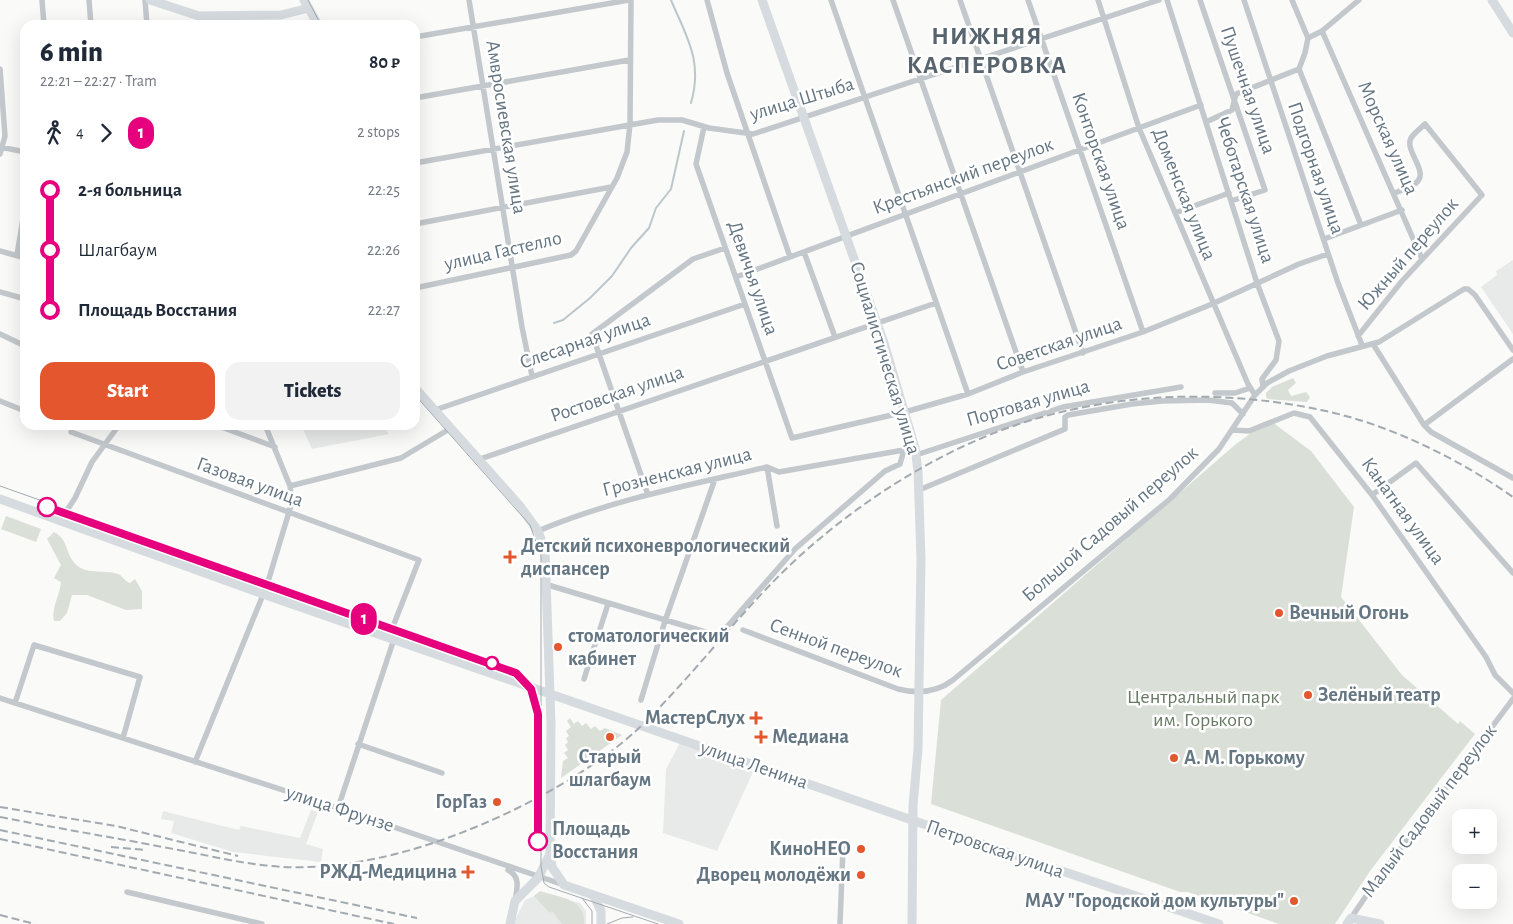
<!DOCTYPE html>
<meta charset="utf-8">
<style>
body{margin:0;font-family:"Alegreya Sans",sans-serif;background:#f2f2f3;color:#1f2937;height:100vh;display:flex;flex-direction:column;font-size:19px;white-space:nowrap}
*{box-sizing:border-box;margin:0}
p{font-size:16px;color:#747a83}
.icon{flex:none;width:28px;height:28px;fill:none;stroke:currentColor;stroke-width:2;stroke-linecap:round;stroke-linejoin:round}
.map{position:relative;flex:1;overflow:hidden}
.details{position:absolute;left:20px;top:20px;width:400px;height:410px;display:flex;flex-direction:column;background:#fff;border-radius:15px;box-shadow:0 5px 20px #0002}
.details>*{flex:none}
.badge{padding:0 10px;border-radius:16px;font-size:18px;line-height:32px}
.fabs{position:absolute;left:1452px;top:809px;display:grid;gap:10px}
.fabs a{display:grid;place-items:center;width:45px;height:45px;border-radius:10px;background:#fff;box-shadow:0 5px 20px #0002;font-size:25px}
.map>.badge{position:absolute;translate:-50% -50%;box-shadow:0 0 0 2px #fff}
.legs{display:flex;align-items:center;gap:8px;height:55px;padding:0 20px;font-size:16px}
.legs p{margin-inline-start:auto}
.overview{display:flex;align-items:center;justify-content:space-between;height:85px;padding:0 20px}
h1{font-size:28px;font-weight:800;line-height:38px}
.primary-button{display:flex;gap:10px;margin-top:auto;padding:10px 20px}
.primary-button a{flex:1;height:58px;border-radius:15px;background:#e4572e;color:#fff;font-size:20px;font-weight:800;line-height:58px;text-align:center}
.primary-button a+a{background:#f2f2f3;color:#1f2937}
ul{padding:0 20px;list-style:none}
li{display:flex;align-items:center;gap:18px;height:60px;font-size:19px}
li i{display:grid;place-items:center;width:8px;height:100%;margin:0 6px;background:currentColor}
li i::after{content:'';width:12px;height:12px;margin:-6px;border:4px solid;border-radius:50%;background:#fff}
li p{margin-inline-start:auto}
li:first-child i{background:linear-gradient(#0000 50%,currentColor 0)}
li:last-child i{background:linear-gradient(currentColor 50%,#0000 0)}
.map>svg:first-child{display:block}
.built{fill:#e8e9e9}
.green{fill:#dadfd7}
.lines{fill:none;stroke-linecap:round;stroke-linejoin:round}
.stream{stroke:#bbc7cb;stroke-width:2}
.street{stroke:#c3c8cc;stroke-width:5.5}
.secondary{stroke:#d6dbdf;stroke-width:9}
.tram{stroke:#a2aab0;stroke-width:1}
.rail{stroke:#a2aab0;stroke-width:2;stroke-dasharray:8 4;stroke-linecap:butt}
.line-1-casing{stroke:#fff;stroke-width:11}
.line-1{stroke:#e6007e;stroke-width:8}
.stop-1-dot{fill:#fff;stroke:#e6007e;stroke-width:2.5}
.poi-dot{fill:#e4572e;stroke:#fff;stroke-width:2}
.labels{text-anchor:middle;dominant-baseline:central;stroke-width:5;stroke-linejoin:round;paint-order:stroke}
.street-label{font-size:20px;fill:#657683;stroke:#fff}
.poi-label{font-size:20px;font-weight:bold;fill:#657683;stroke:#fff;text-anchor:start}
.park-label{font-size:20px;fill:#687a64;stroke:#fff}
.stop-label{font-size:20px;font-weight:bold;fill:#657683;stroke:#fff;text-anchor:start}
.district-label{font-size:25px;font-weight:bold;letter-spacing:1px;fill:#57646e;stroke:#fff}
</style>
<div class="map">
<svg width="1513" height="924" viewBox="0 0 1513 924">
<rect width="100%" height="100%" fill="#fafaf8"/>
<path class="built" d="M1513,260V334L1481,287L1497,275L1496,271Z
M301,425H382L389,434L312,449Z
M680,743L753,772L717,851L663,833L666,769Z
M311,810L318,812L306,844L323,849L321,862L233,852L171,833L174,821L161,819L163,811L239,830L241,826L300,838Z
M539,894L580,903L586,911V924H513L525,900Z"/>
<path class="green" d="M1293,378L1296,383L1288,390L1291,396L1306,392L1310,397L1307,402L1268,399L1266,397V393L1272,387Z
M1272,422L1311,451L1354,507L1341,597L1402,675L1458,724L1460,721L1475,734L1370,871L1335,924H1279L1188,892H1180L931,804L941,700L1236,444L1251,433Z
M6,516L41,529L36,542L1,529Z
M54,532C68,540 65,550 73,561C83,576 104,569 118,574C122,575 124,581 130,583L135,579L142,591V609L126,610L87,595H72L67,613L60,621H54C51,608 60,595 61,582L54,578L61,565L47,539Z
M570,718L574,724L578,721L582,726L586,723L591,729L595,726L600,731L605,728L622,735L561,778L563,761L568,758L564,753L568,750L565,745L568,742L566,738L569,736L566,731L571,727L567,721Z
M540,891C560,898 586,898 584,924H562L552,911L550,913L534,896Z"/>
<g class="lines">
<path class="stream" d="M671,0C687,38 703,61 691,103
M554,323L563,320L590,298L612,276L631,248L649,228L656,208L671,189L684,131"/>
<path class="street" d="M42,0L44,25
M89,0L91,25
M145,0L147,25
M469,0L522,327L532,376
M707,0L727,73L790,257
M831,0L968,394
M893,0L1023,372
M960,0L1083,353
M1028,0L1143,332
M1098,0L1139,128L1248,384L1255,395
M1167,0L1257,283L1279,341L1276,360L1262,379L1263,386
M1200,0L1265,190L1231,201
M1244,0L1338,283L1362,345
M1292,0L1308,38
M199,16L200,25
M1322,31L1422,259
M415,37L629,0
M0,69L5,136L0,154
M1299,69L1361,225
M415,98L629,60
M1206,122L1232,110L1236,94L1299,69L1305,53L1308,38L1322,31L1359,0
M704,127L696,164L792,438L905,412L968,394L1023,372L1143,332L1212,304L1299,264L1328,254
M0,147L25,152
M415,163L658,120H682L709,128L753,134L1159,0
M1175,213L1229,193
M415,224L611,187
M1324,239L1402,210
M0,251L25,258
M804,252L835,337
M17,255L25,207
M736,277L1201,105
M415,288L571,255L576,251L617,178L627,152L630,124L631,0
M0,292L25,299
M0,334L25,346
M1358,336L1402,281L1482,195L1425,124C1421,128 1414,133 1411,138C1404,151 1430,172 1416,183C1411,188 1401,190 1395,193
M1373,344L1424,425L1431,432L1513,478
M1215,393H1235L1250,388
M0,401L25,411
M435,410L745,304
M216,425L275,447
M1424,425L1513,359
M1233,430L1249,431L1294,413L1310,417L1372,495L1486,657L1495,675L1513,693
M71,432L419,560L392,629L386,636
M916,455L1063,407L1181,387
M480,459L936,303
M767,467L777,526
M290,486L401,458L451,428
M919,490L1065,429V417L1068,415L1132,404L1162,401L1208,400L1232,403L1243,414
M648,495L592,334L693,259L725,248
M1372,495L1416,463L1513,573
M60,521L75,498L92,462L119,425
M538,531C611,500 690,485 767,467L779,472L915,448
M548,585L719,636L795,549L885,471L900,464L904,450
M743,630L898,689C918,694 936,693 953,680L1170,499L1219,449L1255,395L1267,383L1289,371L1327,356L1379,342L1464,289H1468L1475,295L1513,350
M584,679L608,604
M0,698L338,808L564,885
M641,700L665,621L715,479
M15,703L34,645L140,677L123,738
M358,744L442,773
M195,762L267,585L292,502L290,486L265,425
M338,808L394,639
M508,870C521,877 517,888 515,901
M127,892L262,924
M1351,918L1379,877L1513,699
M840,924L843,848"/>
<path class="secondary" d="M150,0L199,16L281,15L309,8
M304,0L318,25
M762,0L884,343L915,448L918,471L921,559L918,749L913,806L912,924
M1492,0L1513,33
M415,388L520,506L538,531L545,550L551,724L550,854L538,878L515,901L510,924
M0,499L263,594L929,826L1219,924
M550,855L552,867L564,885L679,924
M594,896L601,911V924
M1347,924L1351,918L1380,924"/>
<path class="tram" d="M308,0L321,25
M415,395L530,525L541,556V866L544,883L549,887L658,924
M0,486L509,666C525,673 535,685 539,701
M582,898L592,911V924
M607,924L622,918L633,917"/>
<path class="rail" d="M0,807L116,826L238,856
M0,817C61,829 122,839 184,851C225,859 266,869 309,867C359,865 412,852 458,834C517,812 594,771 640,727C697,672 743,607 802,554C850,511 906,473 964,446C1074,394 1203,385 1321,410C1389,424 1457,458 1513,497
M0,830L417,918
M0,839L394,924
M111,847L145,850
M0,915L35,924"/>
</g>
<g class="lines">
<defs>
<path id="line-1" d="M47,507L516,673L531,689L538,714V841"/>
</defs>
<use href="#line-1" class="line-1-casing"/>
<use href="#line-1" class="line-1"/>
</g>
<g class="stop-1-dot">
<circle cx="47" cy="507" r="9"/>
<circle cx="492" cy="663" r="6"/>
<circle cx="538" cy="841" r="9"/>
</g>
<g class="poi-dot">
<path d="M507.5 549.5h5v5h5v5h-5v5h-5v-5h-5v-5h5z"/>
<circle cx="1279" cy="613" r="5"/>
<circle cx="558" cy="647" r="5"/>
<circle cx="1308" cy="695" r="5"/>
<path d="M753.5 710.5h5v5h5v5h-5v5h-5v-5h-5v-5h5z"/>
<circle cx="610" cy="737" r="5"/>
<path d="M758.5 729.5h5v5h5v5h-5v5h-5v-5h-5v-5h5z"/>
<circle cx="1174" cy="758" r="5"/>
<circle cx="497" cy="802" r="5"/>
<circle cx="861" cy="849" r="5"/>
<path d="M465.5 864.5h5v5h5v5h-5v5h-5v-5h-5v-5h5z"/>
<circle cx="861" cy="875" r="5"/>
<circle cx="1294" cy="901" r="5"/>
</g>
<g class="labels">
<g class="street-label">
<text transform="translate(1248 90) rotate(71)">Пушечная улица</text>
<text transform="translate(802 99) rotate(-17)">улица Штыба</text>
<text transform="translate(506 127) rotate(81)">Амвросиевская улица</text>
<text transform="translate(1388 138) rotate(66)">Морская улица</text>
<text transform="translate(1101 161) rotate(71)">Конторская улица</text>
<text transform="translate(1316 168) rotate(71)">Подгорная улица</text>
<text transform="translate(963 176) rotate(-20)">Крестьянский переулок</text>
<text transform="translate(1245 190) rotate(72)">Чеботарская улица</text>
<text transform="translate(1184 194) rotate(68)">Доменская улица</text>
<text transform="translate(503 251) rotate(-13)">улица Гастелло</text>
<text transform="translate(1408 254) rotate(-49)">Южный переулок</text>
<text transform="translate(753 278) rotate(71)">Девичья улица</text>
<text transform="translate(585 341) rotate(-19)">Слесарная улица</text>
<text transform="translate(1059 344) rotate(-19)">Советская улица</text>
<text transform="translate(885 358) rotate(73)">Социалистическая улица</text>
<text transform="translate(617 394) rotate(-19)">Ростовская улица</text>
<text transform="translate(1028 403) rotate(-16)">Портовая улица</text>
<text transform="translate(677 472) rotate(-14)">Грозненская улица</text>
<text transform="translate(250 482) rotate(20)">Газовая улица</text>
<text transform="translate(1403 511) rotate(54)">Канатная улица</text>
<text transform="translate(1110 524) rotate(-41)">Большой Садовый переулок</text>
<text transform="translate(836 648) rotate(20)">Сенной переулок</text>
<text transform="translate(754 765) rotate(19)">улица Ленина</text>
<text transform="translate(340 809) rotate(18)">улица Фрунзе</text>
<text transform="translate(1429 811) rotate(-53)">Малый Садовый переулок</text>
<text transform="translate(995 849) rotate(19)">Петровская улица</text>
</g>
<g class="poi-label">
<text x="521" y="546">Детский психоневрологический<tspan x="521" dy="23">диспансер</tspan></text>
<text x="1289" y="613">Вечный Огонь</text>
<text x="568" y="636">стоматологический<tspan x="568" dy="23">кабинет</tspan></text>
<text x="1318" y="695">Зелёный театр</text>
<text x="745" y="718" text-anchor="end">МастерСлух</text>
<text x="772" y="737">Медиана</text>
<text x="610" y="757" text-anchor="middle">Старый<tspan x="610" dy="23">шлагбаум</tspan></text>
<text x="1184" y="758">А. М. Горькому</text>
<text x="487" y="802" text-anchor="end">ГорГаз</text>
<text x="851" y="849" text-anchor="end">КиноНЕО</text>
<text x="457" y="872" text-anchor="end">РЖД-Медицина</text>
<text x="851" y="875" text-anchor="end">Дворец молодёжи</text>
<text x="1284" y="901" text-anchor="end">МАУ "Городской дом культуры"</text>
</g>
<g class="park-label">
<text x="1203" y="697">Центральный парк<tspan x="1203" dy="23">им. Горького</tspan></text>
</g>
<g class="stop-label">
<text x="552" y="829">Площадь<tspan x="552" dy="23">Восстания</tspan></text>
</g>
<g class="district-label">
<text x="987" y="36">НИЖНЯЯ<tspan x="987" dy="29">КАСПЕРОВКА</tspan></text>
</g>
</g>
</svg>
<div class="fabs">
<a>+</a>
<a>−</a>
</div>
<b class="badge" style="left:364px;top:619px;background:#e6007e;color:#fff">1</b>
<section class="details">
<div class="overview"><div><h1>6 min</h1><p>22:21 – 22:27 · Tram</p></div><b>80 ₽</b></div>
<div class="legs"><svg class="icon" aria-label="walk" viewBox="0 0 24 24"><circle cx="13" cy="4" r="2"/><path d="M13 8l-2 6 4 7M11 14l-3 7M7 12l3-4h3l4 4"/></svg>4<svg class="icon" aria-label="forward" viewBox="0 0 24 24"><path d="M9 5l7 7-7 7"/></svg><b class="badge" style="background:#e6007e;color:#fff">1</b><p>2 stops</p></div>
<ul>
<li><i style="color:#e6007e"></i><b>2-я больница</b><p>22:25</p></li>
<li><i style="color:#e6007e"></i><span>Шлагбаум</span><p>22:26</p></li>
<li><i style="color:#e6007e"></i><b>Площадь Восстания</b><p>22:27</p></li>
</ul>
<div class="primary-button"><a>Start</a><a>Tickets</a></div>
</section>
</div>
